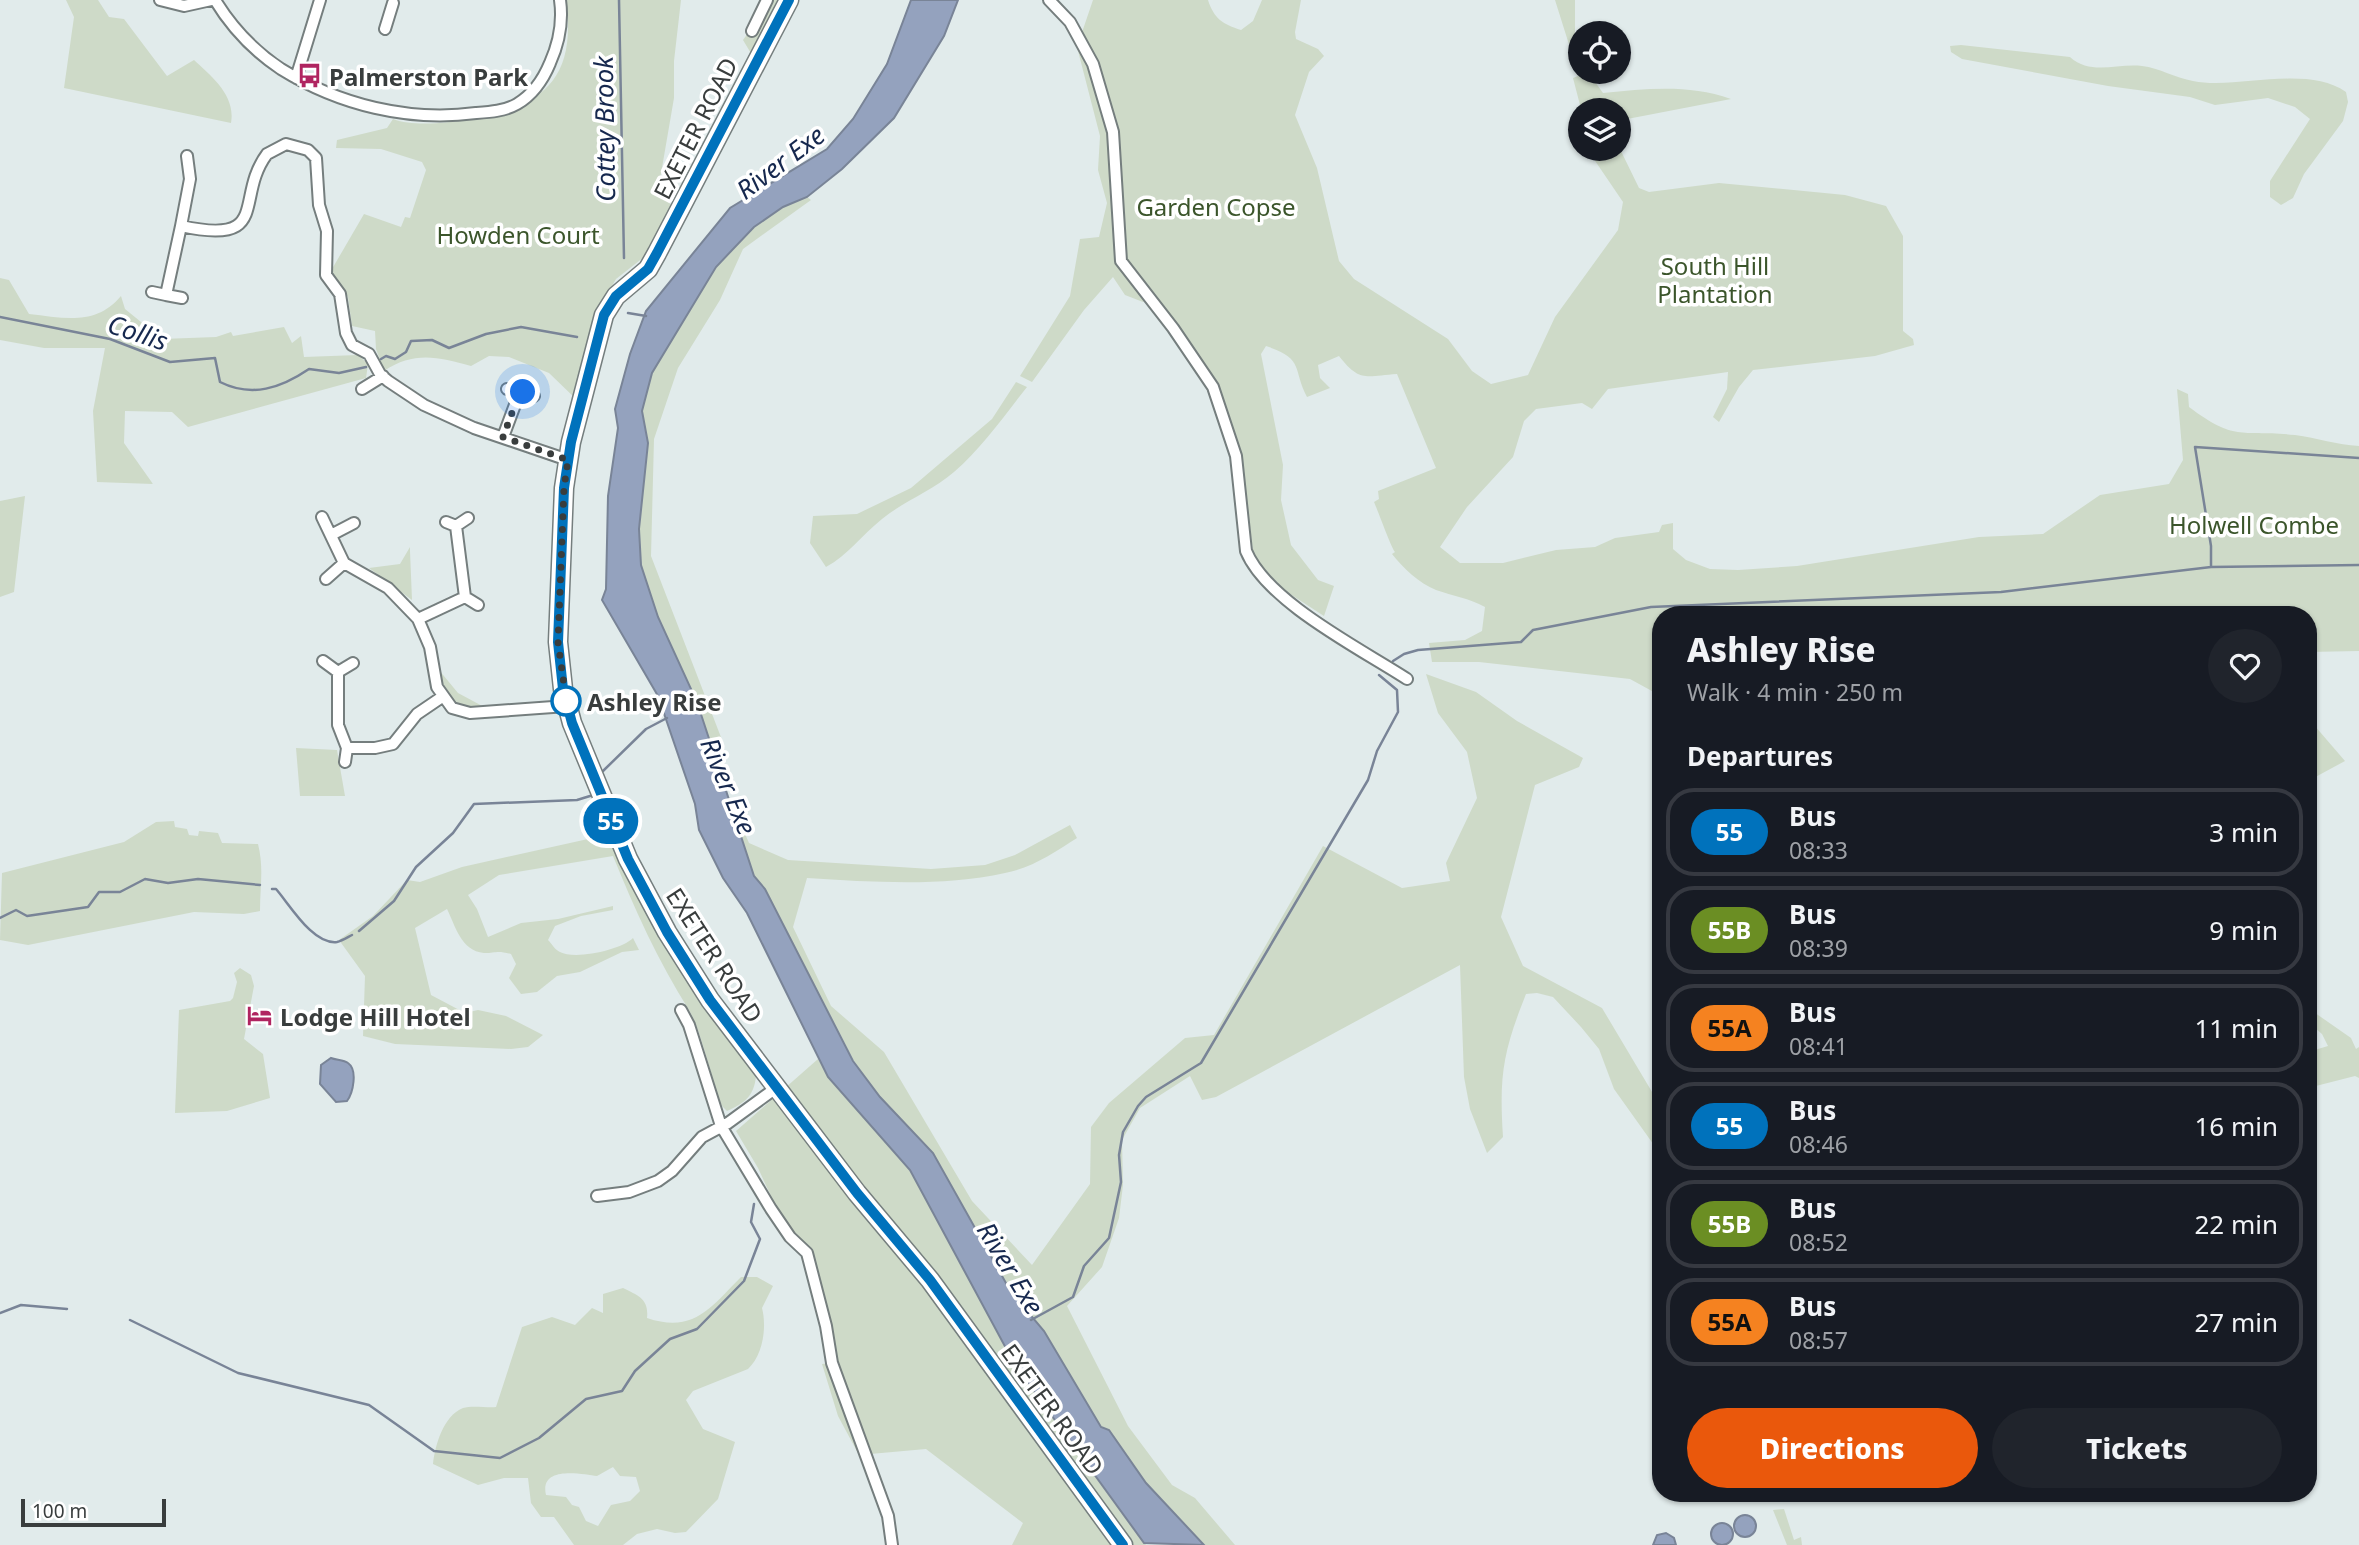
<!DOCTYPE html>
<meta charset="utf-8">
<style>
body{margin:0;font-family:"Noto Sans",sans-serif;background:#20242c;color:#f1f3f6;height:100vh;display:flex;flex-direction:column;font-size:26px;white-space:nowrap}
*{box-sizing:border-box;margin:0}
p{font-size:23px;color:#9ea1a6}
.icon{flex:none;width:38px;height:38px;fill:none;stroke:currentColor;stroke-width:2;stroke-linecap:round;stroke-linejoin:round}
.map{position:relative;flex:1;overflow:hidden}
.panel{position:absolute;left:1652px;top:606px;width:665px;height:896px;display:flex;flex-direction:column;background:#171b24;border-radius:28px;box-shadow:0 2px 5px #0004}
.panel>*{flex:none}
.badge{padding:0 14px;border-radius:23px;font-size:24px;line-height:46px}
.buttons{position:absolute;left:1568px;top:21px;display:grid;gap:14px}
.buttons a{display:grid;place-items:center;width:63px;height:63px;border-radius:50%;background:#171b24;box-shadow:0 2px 5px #0004;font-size:35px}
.scale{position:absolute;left:21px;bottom:18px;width:145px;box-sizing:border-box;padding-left:7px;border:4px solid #393d3d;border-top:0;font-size:19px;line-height:24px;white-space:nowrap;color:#393d3d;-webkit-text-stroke:5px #fff;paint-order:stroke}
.you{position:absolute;width:35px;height:35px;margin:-18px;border:5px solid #fff;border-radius:50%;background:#1a73e8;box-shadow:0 0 0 10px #1a73e833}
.map>.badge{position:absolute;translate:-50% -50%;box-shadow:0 0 0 4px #fff}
h2{padding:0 35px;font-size:26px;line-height:63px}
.round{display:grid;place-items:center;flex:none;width:74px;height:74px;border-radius:37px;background:#20242c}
.summary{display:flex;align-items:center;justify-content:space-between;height:119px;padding:0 35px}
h1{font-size:33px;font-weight:800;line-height:52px}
.action{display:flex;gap:14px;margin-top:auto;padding:14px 35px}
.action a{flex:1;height:80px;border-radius:42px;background:#ea580c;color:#fff;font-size:28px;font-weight:800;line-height:80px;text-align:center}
.action a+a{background:#20242c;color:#f1f3f6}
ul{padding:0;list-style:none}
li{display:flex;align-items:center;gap:21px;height:88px;margin:0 14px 10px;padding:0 21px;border:4px solid #363941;border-radius:28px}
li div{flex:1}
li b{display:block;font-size:26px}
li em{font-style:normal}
li .badge{min-width:77px;font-weight:700;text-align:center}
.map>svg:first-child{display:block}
.green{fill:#cedac8;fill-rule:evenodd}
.water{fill:#94a2be;stroke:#798497;stroke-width:2}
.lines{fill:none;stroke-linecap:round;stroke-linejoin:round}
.stream{stroke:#798497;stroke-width:2.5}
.minor-casing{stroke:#757e7e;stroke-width:14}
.primary-casing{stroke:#757e7e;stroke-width:21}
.minor{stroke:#fff;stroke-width:10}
.primary{stroke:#fff;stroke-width:18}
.line-casing{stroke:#fff;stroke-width:16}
.line{stroke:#0072bc;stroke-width:10}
.walk{stroke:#393d3d;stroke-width:7;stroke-dasharray:0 12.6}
.stop-dot{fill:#fff;stroke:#0072bc;stroke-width:3.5}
.labels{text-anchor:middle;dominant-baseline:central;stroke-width:7;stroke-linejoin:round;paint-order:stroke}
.poi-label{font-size:24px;font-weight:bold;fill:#393d3d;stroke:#fff;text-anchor:start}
.street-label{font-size:24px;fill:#393d3d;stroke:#fff}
.park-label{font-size:24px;fill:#3b552b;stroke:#fff}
.stop-label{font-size:24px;font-weight:bold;fill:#393d3d;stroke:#fff;text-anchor:start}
.water-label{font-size:26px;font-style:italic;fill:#16284e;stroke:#fff}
</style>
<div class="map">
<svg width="2359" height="1545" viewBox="0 0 2359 1545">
<rect width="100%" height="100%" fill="#e1ebeb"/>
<path class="green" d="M66,0H98L109,17L124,19L167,76L194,60C211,76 236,95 231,123L64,88L74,17Z
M566,0H681L674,61V98L658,191L673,207L653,250L616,279L600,307L577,400L549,373L509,357L489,356L471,366C438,357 414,351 384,371L376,349L375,331L352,326L348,297L333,277L332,269L364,214L401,227L405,217L410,218L426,170L422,162L381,149L336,148L337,140L387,128L393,119C414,127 447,123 469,119C543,107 577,79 566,0Z
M772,0H783L752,55L743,40L748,33L755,34Z
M1093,0H1208C1214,19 1223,24 1241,30L1253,21L1262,0H1301L1295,32L1296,39L1318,49L1324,56L1309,72L1295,115L1317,168L1339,261L1354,279L1448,339L1472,371L1491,384L1528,375L1555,317L1618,230L1623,202L1587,149L1619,147L1639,188L1649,192L1719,183L1845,195L1886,206L1903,236V331L1913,339L1914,345L1875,356L1753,370L1739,387L1719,422L1713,417L1727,389L1728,372L1608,389L1592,409L1582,403L1536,409L1524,421L1513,457L1467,507L1440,547L1460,563H1503L1556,550L1595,547L1615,538L1659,532L1662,525L1673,523V549L1686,560L1710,569L1738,570L1797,566L1979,537L2043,534L2100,495L2169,484L2183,460L2177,389L2188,394L2189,407C2237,443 2241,429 2295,435C2317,438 2337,445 2359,446V651L2308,652V614H1661V696L1630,679L1479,662H1432L1429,643L1465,640L1482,631L1485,607C1469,598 1453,596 1436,590C1419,583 1403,568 1392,554L1395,552C1391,547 1378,511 1374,502L1379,499L1378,491L1436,468L1397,374C1366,376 1360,383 1339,356L1318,365L1320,378L1330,388L1307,397C1292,368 1305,359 1266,346L1261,354L1283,465L1281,500L1291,545L1318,580L1334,586L1324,616L1287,592L1254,559L1241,454L1220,392L1155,295L1143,302L1125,295L1113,277L1084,310L1032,382L1020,376L1070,296L1080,239L1099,237L1107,203L1098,170L1100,136L1077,47Z
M1555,0H1575V59L1572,54Z
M1961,45L2070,57C2091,76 2117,63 2142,66C2159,68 2176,78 2193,81C2236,90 2306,64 2346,92L2348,102L2343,121L2304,174L2293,198L2281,205L2270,197V181L2310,119L2295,107L2268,98L2215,105L2190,97L2108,86L1962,59L1951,52L1950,46Z
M1588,72L1603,93C1647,89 1688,84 1731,99L1622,120L1619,125V110H1580V138L1576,133L1580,105L1573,78Z
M807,197L811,200L743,249L720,300L678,368L654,439L651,556L724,745V786L749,843L788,860L931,869L985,865L1015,855L1070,825L1077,838C1055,852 1032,868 1005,873C941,887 873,882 807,878L793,927L831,1006L884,1052L972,1201L1032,1265L1090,1184L1091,1127L1109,1103L1185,1038L1214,1035L1323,846L1402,888L1450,881L1446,863L1477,798L1467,752L1438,713L1426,674L1476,692L1517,721L1583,758L1579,767L1535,785L1501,917L1523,966L1602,1008L1661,1107V1155L1614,1089L1599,1049L1581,1027L1553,997L1537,993L1526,994C1503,1052 1499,1075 1503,1137L1487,1153L1470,1109L1464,1077L1460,965L1216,1097L1202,1100L1190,1076L1140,1108L1122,1140L1123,1185L1119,1218L1102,1267L1067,1306L1128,1426L1172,1485L1195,1498L1235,1545H1204L1146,1483L1109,1430L1101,1427L1044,1331L1011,1292L933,1153L880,1097L854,1061L765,889L754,876L697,702L658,617L641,565L639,529L648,443L642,411L652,373L714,269L754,227L783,207Z
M0,278L9,280L29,314C65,318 96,326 121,296L125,309L162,339L216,337L231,332L233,336L284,327L292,343L301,336L304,357L358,355L368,364L366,378L188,427L172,412L125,411L124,443L153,484L97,482L93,411L105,348H44L0,340Z
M1016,382L1027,387C1004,416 982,448 954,472C932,491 904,501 882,519C862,535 848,555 826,567L810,543L813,516L857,514L911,488L992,419Z
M25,496L14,592L0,597V501Z
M410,547V551L412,600L369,568L400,564Z
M439,670L458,693L486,708C456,709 444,699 439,670Z
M2308,718L2345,761L2308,781Z
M296,748L337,750L345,796H300Z
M174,821L175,827L187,829L189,835L198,836L199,831L218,833L222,843L258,844C264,868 260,886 260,911L244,914L194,912L28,945L0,940L2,873L124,842L156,822Z
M597,837L612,843L673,958L756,1076C754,1096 745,1103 727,1111L722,1106C712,1081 701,1030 689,1010C658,961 635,910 613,856L499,875L468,895L477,909L488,937L521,923L558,919L613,906V910L581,916L555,926L548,940C552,944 555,950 560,952C575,960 621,950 633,938L639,950L622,952L580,972L557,976L537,992L521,994L509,978L516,964L511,954C497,950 496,953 484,953C461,951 455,925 447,909L415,928L431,995L465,1013L478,1010L506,1016L543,1035L528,1047L511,1049L395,1044L363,1036L365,976L339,940L373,916L407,880L420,882L462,867Z
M240,968L251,975L254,986L244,1039L263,1054L270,1098L227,1111L175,1113L179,1010L230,1001L233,998L237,982L234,973Z
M2308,1008L2351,1038L2356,1049L2359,1047V1078L2355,1076L2308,1088V1052L2328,1046L2322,1034L2308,1022Z
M818,1059L833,1083L910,1170L1015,1365L1146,1545H1012L1023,1523L926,1449L859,1455L838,1416L822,1364L831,1363L807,1253L790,1237L758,1168L736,1131Z
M741,1277H757L773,1286L762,1308C767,1327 763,1355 748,1369L693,1391L686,1400L703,1429L735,1442L718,1499L686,1532L675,1533L657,1529L637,1534L623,1545H574L554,1517H541L531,1503L528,1478H504L478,1485L433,1464C435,1446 443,1416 463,1408C472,1405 487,1408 496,1407L522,1327L552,1317L575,1325L592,1308L603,1313V1294L623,1288C639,1296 649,1299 647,1318C694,1334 711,1307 741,1277ZM613,1467L620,1476L636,1477L640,1491L630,1501L611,1505L598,1526L586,1521L579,1507L572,1505L566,1497L546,1495C539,1465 582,1474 597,1476Z
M1784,1509L1794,1540L1801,1537L1802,1545H1787L1773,1510Z"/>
<path class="water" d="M911,0H958L944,36L894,118L842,169L807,197L783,207L754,227L716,267L652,373L642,411L648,443L639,529L641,565L658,617L697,702L754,876L765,889L853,1061L880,1097L933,1153L1011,1292L1044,1331L1101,1427L1109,1430L1146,1483L1204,1545L1144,1543L1015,1365L910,1170L828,1077L747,913L723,878L699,830L695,804L658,696L602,600L606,589L608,496L618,428L615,409L630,354L646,311L730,208L827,149L853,119L887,64Z
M331,1058C336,1060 344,1060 348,1063C358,1070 353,1093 347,1101L336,1102L320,1084L321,1065Z
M1734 1526a11 11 0 1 1 22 0a11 11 0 1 1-22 0Z
M1711 1534a11 11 0 1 1 22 0a11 11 0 1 1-22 0Z
M1666,1533L1674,1538L1676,1545H1653L1657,1535Z"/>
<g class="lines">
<path class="stream" d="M619,0L624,258
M628,313L646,316
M0,317L110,339L170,362L215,358L220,382C252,398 281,388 309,369L339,373L366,367
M381,359L386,356L395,359L406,352L411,341L432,340L449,348L486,334L521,327L577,337
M2211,567V546L2195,447L2359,458
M1393,661L1404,654L1418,650L1521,642L1533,630L1651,607L2001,592L2211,567L2359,565
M603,771L646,729L667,718
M272,889H276C290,905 313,945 337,942C342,941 348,937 352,935
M0,918L16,910L27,916L88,907L99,892H120L145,879L168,883L198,879L260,885
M359,931L394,901L416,867L453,833L474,804L577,800L590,796
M0,1313L21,1305L67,1309
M130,1320L238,1373L369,1405L434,1451L500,1458L539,1438L586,1399L622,1391L635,1371L670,1339L697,1329L744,1281L760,1239L751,1222L754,1204
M1031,1320L1073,1297L1084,1266L1109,1238L1121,1182L1119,1155L1123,1132L1138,1106L1146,1097L1201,1063L1368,780L1377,751L1398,712L1397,690L1379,675"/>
<defs>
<path id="minor" d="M160,0L184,6L211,0
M215,0C232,28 254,51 281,69C339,105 409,122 476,113C490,112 505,111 517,104C534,94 543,80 550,63C559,43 563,21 560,0
M1049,0L1070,22L1093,64L1113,132L1121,261L1173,328L1213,387L1236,456L1246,551C1267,602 1361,649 1407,679
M385,29L393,3
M752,31L767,0
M296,78L320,0
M187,156L190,179L181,226C272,246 234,198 267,154L286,144L308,150L316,158L319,205L327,231L326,275L340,294L346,333L352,345L369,354L380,374L388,381L424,405L474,428L568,460
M181,226L166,295L182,298
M152,292L166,295
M362,389L383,376
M507,389L534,396
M503,437L519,394
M322,517L344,563L388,588L418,619L430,647L437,687L452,708L470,713L567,706
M446,522L456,526L468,518
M331,535L354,523
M326,579L344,563
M465,597L478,605
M418,619L465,597L456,526
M323,661L338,672V725L347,748
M338,672L353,663
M345,762L347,748H375L393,744L417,714L442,697
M681,1010L689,1025L721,1126L771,1209L790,1237L807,1253L826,1326L832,1363L888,1516L892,1545
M597,1196L629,1192L658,1181L672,1171L702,1137L728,1123L776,1088"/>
<path id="primary" d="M789,0L657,253L648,269L616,296L604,315L571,442L564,488L558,642L563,689L572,723L628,859L667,932L710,1000L857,1193L930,1280L1123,1545"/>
</defs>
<use href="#minor" class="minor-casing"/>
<use href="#primary" class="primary-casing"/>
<use href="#minor" class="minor"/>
<use href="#primary" class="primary"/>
</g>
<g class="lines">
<defs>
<path id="line" d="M789,0L657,253L648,269L616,296L604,315L571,442L564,488L558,642L563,689L572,723L628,859L667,932L710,1000L857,1193L930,1280L1123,1545"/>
</defs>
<use href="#line" class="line-casing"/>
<use href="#line" class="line"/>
<path class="walk" d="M523,392L519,394L503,437L568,460L564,488L558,642L567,706L566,701"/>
</g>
<defs>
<symbol id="bus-bare" viewBox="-9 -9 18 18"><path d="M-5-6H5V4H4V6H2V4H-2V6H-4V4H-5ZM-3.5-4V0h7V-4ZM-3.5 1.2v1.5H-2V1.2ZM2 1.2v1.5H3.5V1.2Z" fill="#b02460" stroke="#fff" stroke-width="2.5" paint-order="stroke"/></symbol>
<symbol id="hotel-bare" viewBox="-9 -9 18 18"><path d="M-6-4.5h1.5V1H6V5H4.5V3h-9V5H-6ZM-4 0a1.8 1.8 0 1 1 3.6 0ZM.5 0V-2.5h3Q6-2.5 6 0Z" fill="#b02460" stroke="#fff" stroke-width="2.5" paint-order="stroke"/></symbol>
</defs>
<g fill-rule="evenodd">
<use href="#bus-bare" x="292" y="58" width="35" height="35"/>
<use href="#hotel-bare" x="242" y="998" width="35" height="35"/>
</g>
<circle class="stop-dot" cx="566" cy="701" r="14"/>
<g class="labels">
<g class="poi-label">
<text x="329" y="76">Palmerston Park</text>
<text x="280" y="1016">Lodge Hill Hotel</text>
</g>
<g class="street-label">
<text transform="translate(695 128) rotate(-63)">EXETER ROAD</text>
<text transform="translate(715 955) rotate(57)">EXETER ROAD</text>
<text transform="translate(1053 1409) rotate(54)">EXETER ROAD</text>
</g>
<g class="park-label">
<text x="1216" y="206">Garden Copse</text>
<text x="518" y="234">Howden Court</text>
<text x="1715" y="265">South Hill<tspan x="1715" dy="28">Plantation</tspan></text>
<text x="2254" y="524">Holwell Combe</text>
</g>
<g class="stop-label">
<text x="587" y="701">Ashley Rise</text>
</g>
<g class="water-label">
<text transform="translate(604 129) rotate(-91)">Cottey Brook</text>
<text transform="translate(780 162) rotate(-37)">River Exe</text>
<text transform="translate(138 332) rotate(18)">Collis</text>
<text transform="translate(729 786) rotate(67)">River Exe</text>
<text transform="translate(1011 1268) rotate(59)">River Exe</text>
</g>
</g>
</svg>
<div class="buttons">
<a><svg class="icon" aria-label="locate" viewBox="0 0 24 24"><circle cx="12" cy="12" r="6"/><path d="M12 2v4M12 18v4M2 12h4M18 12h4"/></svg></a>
<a><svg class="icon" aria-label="layers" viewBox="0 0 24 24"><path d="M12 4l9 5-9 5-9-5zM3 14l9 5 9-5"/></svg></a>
</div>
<div class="scale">100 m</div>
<div class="you" style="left:523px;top:392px"></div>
<b class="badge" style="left:611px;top:821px;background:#0072bc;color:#fff">55</b>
<section class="panel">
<div class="summary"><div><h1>Ashley Rise</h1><p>Walk · 4 min · 250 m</p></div><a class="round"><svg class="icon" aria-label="heart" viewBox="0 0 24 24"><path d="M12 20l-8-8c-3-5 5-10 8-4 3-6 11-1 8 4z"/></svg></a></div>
<h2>Departures</h2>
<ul>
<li><span class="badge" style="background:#0072bc;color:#fff">55</span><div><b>Bus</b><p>08:33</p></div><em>3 min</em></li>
<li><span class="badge" style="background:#6b8e23;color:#fff">55B</span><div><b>Bus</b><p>08:39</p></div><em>9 min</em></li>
<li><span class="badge" style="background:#f58220;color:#111">55A</span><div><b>Bus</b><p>08:41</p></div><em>11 min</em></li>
<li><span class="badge" style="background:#0072bc;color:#fff">55</span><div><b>Bus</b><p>08:46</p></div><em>16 min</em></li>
<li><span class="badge" style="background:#6b8e23;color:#fff">55B</span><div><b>Bus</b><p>08:52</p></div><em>22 min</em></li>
<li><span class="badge" style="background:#f58220;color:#111">55A</span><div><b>Bus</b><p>08:57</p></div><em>27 min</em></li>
</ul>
<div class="action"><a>Directions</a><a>Tickets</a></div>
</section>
</div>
